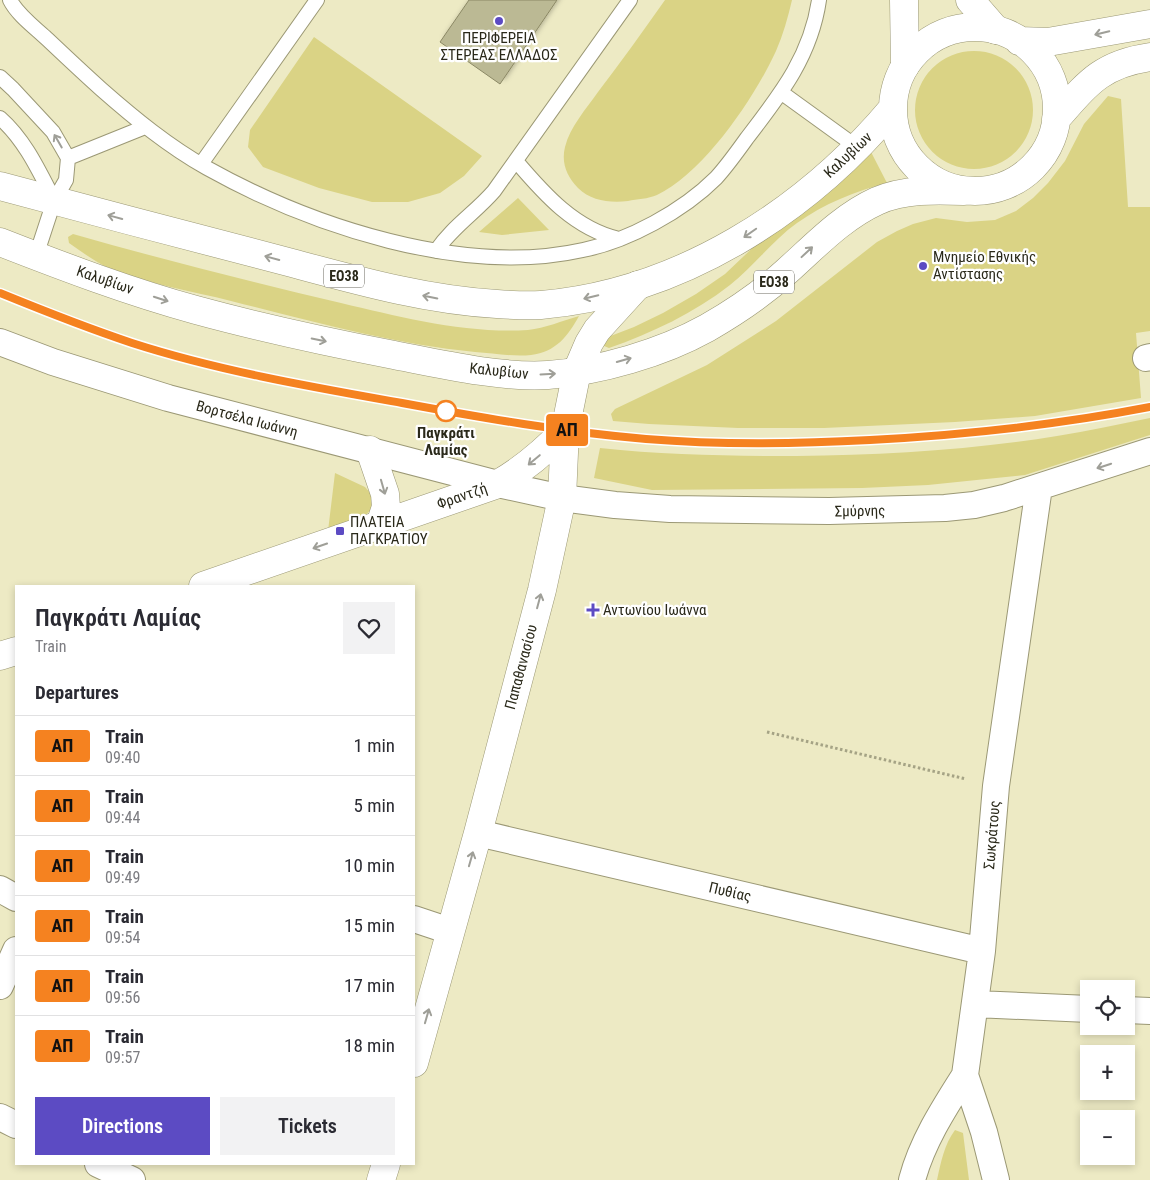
<!DOCTYPE html>
<meta charset="utf-8">
<style>
body{margin:0;font-family:"Roboto Condensed",sans-serif;background:#f2f2f3;color:#2b2b33;height:100vh;display:flex;flex-direction:column;font-size:19px;white-space:nowrap}
*{box-sizing:border-box;margin:0}
p{font-size:16px;color:#7c7c81}
.icon{flex:none;width:28px;height:28px;fill:none;stroke:currentColor;stroke-width:2;stroke-linecap:round;stroke-linejoin:round}
.map{position:relative;flex:1;overflow:hidden}
.sheet{position:absolute;left:15px;top:585px;width:400px;height:580px;display:flex;flex-direction:column;background:#fff;border-radius:0px;box-shadow:0 2px 8px #0003}
.sheet>*{flex:none}
.badge{padding:0 10px;border-radius:4px;font-size:18px;line-height:32px}
.tools{position:absolute;left:1080px;top:980px;display:grid;gap:10px}
.tools a{display:grid;place-items:center;width:55px;height:55px;border-radius:0px;background:#fff;box-shadow:0 2px 8px #0003;font-size:25px}
.map>.badge{position:absolute;translate:-50% -50%;box-shadow:0 0 0 2px #fff}
h2{padding:0 20px;font-size:19px;line-height:45px}
.round{display:grid;place-items:center;flex:none;width:52px;height:52px;border-radius:0px;background:#f2f2f3}
.summary{display:flex;align-items:center;justify-content:space-between;height:85px;padding:0 20px}
h1{font-size:24px;font-weight:600;line-height:38px}
.button{display:flex;gap:10px;margin-top:auto;padding:10px 20px}
.button a{flex:1;height:58px;border-radius:0px;background:#5c4bc3;color:#fff;font-size:20px;font-weight:600;line-height:58px;text-align:center}
.button a+a{background:#f2f2f3;color:#2b2b33}
ul{padding:0;list-style:none}
li{display:flex;align-items:center;gap:15px;height:60px;padding:0 20px;border-top:1px solid #e1e1e2}
li div{flex:1}
li b{display:block;font-size:19px}
li em{font-style:normal}
li .badge{min-width:55px;font-weight:700;text-align:center}
.map>svg:first-child{display:block}
.green{fill:#dad385}
.building{fill:#bbb994;stroke:#8b8865;filter:url(#shadow)}
.lines{fill:none;stroke-linecap:round;stroke-linejoin:round}
.service-casing{stroke:#9b9875;stroke-width:16}
.minor-casing{stroke:#9b9875;stroke-width:28}
.secondary-casing{stroke:#9b9875;stroke-width:29}
.primary-casing{stroke:#9b9875;stroke-width:29}
.path{stroke:#a5a385;stroke-width:3;stroke-dasharray:2.5 2.5;stroke-linecap:butt}
.service{stroke:#fff;stroke-width:14}
.minor{stroke:#fff;stroke-width:26}
.secondary{stroke:#fff;stroke-width:28}
.primary{stroke:#fff;stroke-width:28}
.rail-casing{stroke:#3f3e2c;stroke-width:5.5}
.rail{stroke:#fff;stroke-width:4;stroke-dasharray:11;stroke-linecap:butt}
.oneway{stroke:#9f9f98}
.line-casing{stroke:#fff;stroke-width:11}
.line{stroke:#f58220;stroke-width:8}
.poi-dot{fill:#5c4bc3;stroke:#fff;stroke-width:2}
.stop-dot{fill:#fff;stroke:#f58220;stroke-width:2.5}
.labels{text-anchor:middle;dominant-baseline:central;stroke-width:4.5;stroke-linejoin:round;paint-order:stroke}
.shield{fill:#fff;stroke:#6a695f;stroke-width:1}
.shield-label{font-size:14px;font-weight:bold;fill:#2a291a}
.poi-label{font-size:15px;fill:#2a291a;stroke:#fff;text-anchor:start}
.street-label{font-size:15px;fill:#2a291a;stroke:#fff}
.stop-label{font-size:15px;font-weight:bold;fill:#2a291a;stroke:#fff}
</style>
<div class="map">
<svg width="1150" height="1180" viewBox="0 0 1150 1180">
<defs>
<filter id="shadow"><feDropShadow dx="4.5" dy="-4.5" stdDeviation="2.5" flood-color="#0004"/></filter>
</defs>
<rect width="100%" height="100%" fill="#edeac4"/>
<path class="green" d="M665,0H792C788,17 783,35 776,51C755,97 704,173 657,195C648,199 637,199 628,201C610,203 591,201 578,188C567,177 561,163 565,147C570,127 586,109 598,92C621,62 643,31 665,0Z
M314,37L482,156L464,176L440,193L408,202H372L319,188L263,167L248,147L250,130Z
M915 110a59 59 0 1 1 118 0a59 59 0 1 1-118 0Z
M1108,96L1121,99L1128,207H1150V331L1136,333L1141,398L1035,416L955,422L824,428H738L649,424L613,421L611,414L615,409L707,365L776,321L877,242L897,231L913,224L936,218L967,222L995,220L1016,211L1033,198L1048,183L1065,161L1084,124Z
M871,152L887,183C855,191 824,204 797,223C773,240 754,266 730,285C694,313 652,333 609,348L604,346L603,342L608,337L634,327L663,313L696,294L725,274L764,237Z
M518,198L549,230L502,235L479,232Z
M73,234C161,259 251,282 341,303C400,317 466,334 528,330C545,328 562,321 579,316C568,336 556,352 531,355C513,357 493,353 475,352C392,344 311,321 231,301C192,291 148,284 111,269C95,262 82,252 69,243L68,237Z
M1150,418V435L1025,475L928,485L862,488L652,490L594,478L600,448C665,455 731,456 797,456C883,455 971,450 1057,436C1088,431 1119,424 1150,418Z
M335,473L365,487L372,495L373,508L361,519L328,531Z
M955,1130L963,1133L969,1180H937C941,1162 944,1145 955,1130Z"/>
<path class="building" d="M469,0H557L500,84L440,42Z"/>
<g class="lines">
<defs>
<path id="service" d="M10,0C17,14 33,26 45,37C63,54 82,72 101,89C134,118 168,146 207,168C311,226 463,277 583,250C628,241 683,211 716,178C727,166 737,152 747,138C780,95 811,56 819,0
M0,77L13,89L53,132L68,158L66,180L54,201L36,256
M782,93L858,148
M0,118C25,140 39,171 54,200
M68,158L145,127
M516,161C544,194 575,229 619,239
M201,164L317,0
M436,251C452,227 476,212 494,191L630,0"/>
<path id="minor" d="M0,342L53,362L168,398L498,484L562,498L615,505L670,509L829,511L945,508L974,505L1004,498L1150,451
M1146,358L1150,357
M478,833L982,951
M0,889L16,898
M414,919L450,931
M0,986L16,950
M975,1004L1089,1009
M1126,1010L1150,1011
M0,1117L16,1125
M98,1164L132,1180
M912,1180C922,1142 944,1108 965,1075
M996,1180L984,1132L965,1075L982,951L996,786L1039,487"/>
<path id="secondary" d="M904,0L905,66
M970,0L996,30
M370,450L385,494L386,507L380,525
M203,586L498,484C524,469 545,451 565,430
M0,656L16,651
M414,1063L478,833L542,590L562,498L565,430L577,371L589,343L597,330L638,285
M381,1180L386,1164"/>
<path id="primary" d="M893 109a82 82 0 1 1 164 0a82 82 0 1 1-164 0Z
M1019,41L1048,42L1150,24
M1056,119C1087,84 1101,64 1150,57
M0,186C97,212 195,238 292,263C359,281 427,300 497,304C511,305 526,306 541,305C679,293 805,213 893,108
M0,242C64,267 130,292 196,310C262,328 327,342 394,355C440,364 501,378 548,375C600,371 662,353 707,328C735,312 763,293 787,271C816,245 842,217 877,201C904,189 935,190 964,191"/>
</defs>
<use href="#service" class="service-casing"/>
<use href="#minor" class="minor-casing"/>
<use href="#secondary" class="secondary-casing"/>
<use href="#primary" class="primary-casing"/>
<path class="path" d="M767,732L966,779"/>
<use href="#service" class="service"/>
<use href="#minor" class="minor"/>
<use href="#secondary" class="secondary"/>
<use href="#primary" class="primary"/>
<defs>
<path id="rail" d="M0,293C44,311 87,328 132,343C220,370 311,387 402,403C483,418 564,432 646,439C722,445 800,444 876,440C968,435 1060,425 1150,407"/>
</defs>
<use href="#rail" class="rail-casing"/>
<use href="#rail" class="rail"/>
</g>
<defs><path id="oneway-shaft" d="M-6 0H5M1.5-3L5.5 0L1.5 3" fill="none" stroke-width="1.6" stroke-linecap="round" stroke-linejoin="round" transform="scale(1.25)"/></defs>
<g class="oneway">
<use href="#oneway-shaft" transform="translate(1102 33) rotate(167)"/>
<use href="#oneway-shaft" transform="translate(58 141) rotate(-120)"/>
<use href="#oneway-shaft" transform="translate(115 217) rotate(-165)"/>
<use href="#oneway-shaft" transform="translate(750 233) rotate(145)"/>
<use href="#oneway-shaft" transform="translate(807 252) rotate(-43)"/>
<use href="#oneway-shaft" transform="translate(272 258) rotate(-165)"/>
<use href="#oneway-shaft" transform="translate(430 297) rotate(-169)"/>
<use href="#oneway-shaft" transform="translate(591 297) rotate(167)"/>
<use href="#oneway-shaft" transform="translate(161 299) rotate(18)"/>
<use href="#oneway-shaft" transform="translate(319 340) rotate(12)"/>
<use href="#oneway-shaft" transform="translate(624 360) rotate(-16)"/>
<use href="#oneway-shaft" transform="translate(548 374) rotate(-3)"/>
<use href="#oneway-shaft" transform="translate(534 460) rotate(140)"/>
<use href="#oneway-shaft" transform="translate(1104 466) rotate(162)"/>
<use href="#oneway-shaft" transform="translate(383 487) rotate(74)"/>
<use href="#oneway-shaft" transform="translate(320 546) rotate(161)"/>
<use href="#oneway-shaft" transform="translate(539 601) rotate(-75)"/>
<use href="#oneway-shaft" transform="translate(471 859) rotate(-74)"/>
<use href="#oneway-shaft" transform="translate(427 1016) rotate(-74)"/>
</g>
<g class="lines">
<defs>
<path id="line" d="M0,293C44,311 87,328 132,343C219,371 312,387 402,403C483,418 564,432 646,439C720,445 796,444 870,440C964,435 1057,425 1150,407"/>
</defs>
<use href="#line" class="line-casing"/>
<use href="#line" class="line"/>
</g>
<g class="poi-dot">
<circle cx="499" cy="21" r="5"/>
<circle cx="923" cy="266" r="5"/>
<rect x="335" y="526" width="10" height="10" rx="2.5"/>
<path d="M590.5 602.5h5v5h5v5h-5v5h-5v-5h-5v-5h5z"/>
</g>
<circle class="stop-dot" cx="446" cy="411" r="10"/>
<g class="labels">
<g class="shield">
<rect x="324" y="264.5" width="40" height="23" rx="4"/>
<rect x="754" y="270.5" width="40" height="23" rx="4"/>
</g>
<g class="shield-label">
<text x="344" y="276">ΕΟ38</text>
<text x="774" y="282">ΕΟ38</text>
</g>
<g class="poi-label">
<text x="499" y="38" text-anchor="middle">ΠΕΡΙΦΕΡΕΙΑ<tspan x="499" dy="17">ΣΤΕΡΕΑΣ ΕΛΛΑΔΟΣ</tspan></text>
<text x="933" y="257">Μνημείο Εθνικής<tspan x="933" dy="17">Αντίστασης</tspan></text>
<text x="350" y="522">ΠΛΑΤΕΙΑ<tspan x="350" dy="17">ΠΑΓΚΡΑΤΙΟΥ</tspan></text>
<text x="603" y="610">Αντωνίου Ιωάννα</text>
</g>
<g class="street-label">
<text transform="translate(848 155) rotate(-43)">Καλυβίων</text>
<text transform="translate(105 280) rotate(19)">Καλυβίων</text>
<text transform="translate(499 371) rotate(6)">Καλυβίων</text>
<text transform="translate(247 419) rotate(15)">Βορτσέλα Ιωάννη</text>
<text transform="translate(462 496) rotate(-19)">Φραντζή</text>
<text transform="translate(860 511) rotate(-1)">Σμύρνης</text>
<text transform="translate(521 667) rotate(-75)">Παπαθανασίου</text>
<text transform="translate(992 835) rotate(-85)">Σωκράτους</text>
<text transform="translate(730 892) rotate(13)">Πυθίας</text>
</g>
<g class="stop-label">
<text x="446" y="433">Παγκράτι<tspan x="446" dy="17">Λαμίας</tspan></text>
</g>
</g>
</svg>
<div class="tools">
<a><svg class="icon" aria-label="locate" viewBox="0 0 24 24"><circle cx="12" cy="12" r="6"/><path d="M12 2v4M12 18v4M2 12h4M18 12h4"/></svg></a>
<a>+</a>
<a>−</a>
</div>
<b class="badge" style="left:567px;top:430px;background:#f58220;color:#111">ΑΠ</b>
<section class="sheet">
<div class="summary"><div><h1>Παγκράτι Λαμίας</h1><p>Train</p></div><a class="round"><svg class="icon" aria-label="heart" viewBox="0 0 24 24"><path d="M12 20l-8-8c-3-5 5-10 8-4 3-6 11-1 8 4z"/></svg></a></div>
<h2>Departures</h2>
<ul>
<li><span class="badge" style="background:#f58220;color:#111">ΑΠ</span><div><b>Train</b><p>09:40</p></div><em>1 min</em></li>
<li><span class="badge" style="background:#f58220;color:#111">ΑΠ</span><div><b>Train</b><p>09:44</p></div><em>5 min</em></li>
<li><span class="badge" style="background:#f58220;color:#111">ΑΠ</span><div><b>Train</b><p>09:49</p></div><em>10 min</em></li>
<li><span class="badge" style="background:#f58220;color:#111">ΑΠ</span><div><b>Train</b><p>09:54</p></div><em>15 min</em></li>
<li><span class="badge" style="background:#f58220;color:#111">ΑΠ</span><div><b>Train</b><p>09:56</p></div><em>17 min</em></li>
<li><span class="badge" style="background:#f58220;color:#111">ΑΠ</span><div><b>Train</b><p>09:57</p></div><em>18 min</em></li>
</ul>
<div class="button"><a>Directions</a><a>Tickets</a></div>
</section>
</div>
